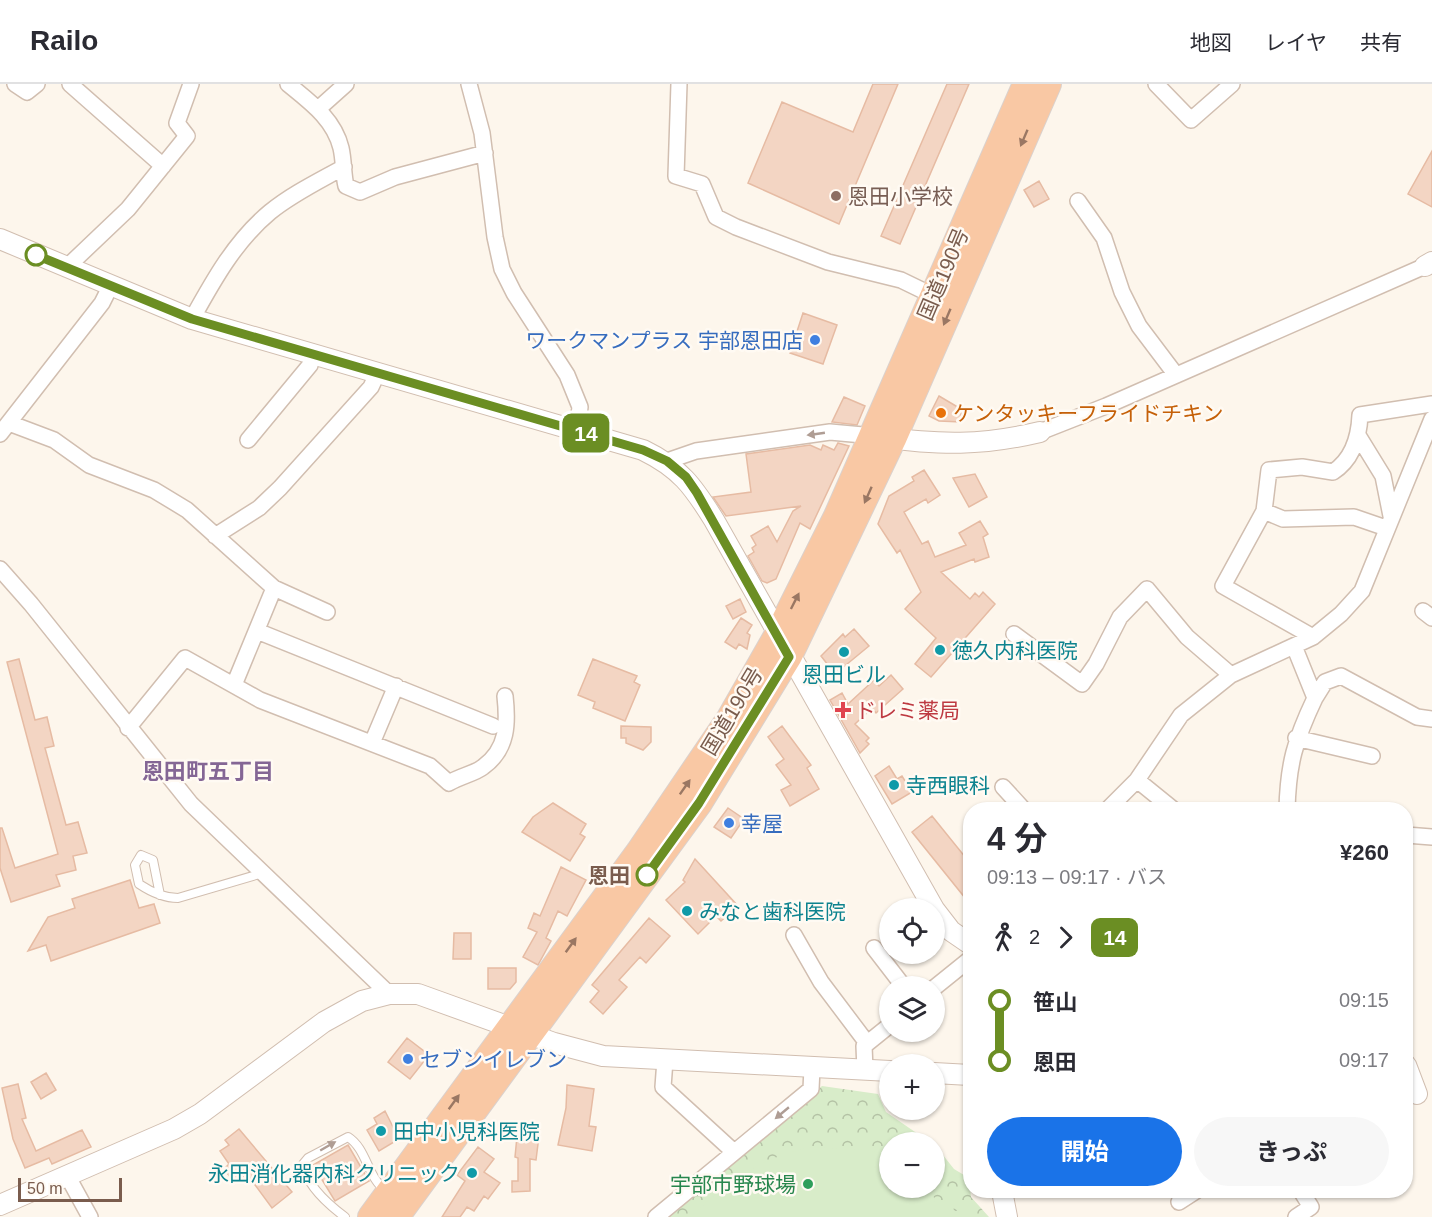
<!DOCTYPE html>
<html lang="ja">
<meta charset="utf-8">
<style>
body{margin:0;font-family:Helvetica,"Noto Sans JP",sans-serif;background:#f7f7f7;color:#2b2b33;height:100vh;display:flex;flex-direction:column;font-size:22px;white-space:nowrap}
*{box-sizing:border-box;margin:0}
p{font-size:20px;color:#7c7c81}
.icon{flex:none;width:33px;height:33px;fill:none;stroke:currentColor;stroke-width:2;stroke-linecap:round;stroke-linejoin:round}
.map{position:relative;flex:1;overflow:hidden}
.sheet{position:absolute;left:963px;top:718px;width:450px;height:396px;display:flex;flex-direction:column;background:#fff;border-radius:24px;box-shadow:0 2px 4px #0004}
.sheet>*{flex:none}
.badge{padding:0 12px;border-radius:9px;font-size:21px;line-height:39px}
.fabs{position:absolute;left:879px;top:814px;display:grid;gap:12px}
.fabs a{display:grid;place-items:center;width:66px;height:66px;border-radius:50%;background:#fff;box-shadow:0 2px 4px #0004;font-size:30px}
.scale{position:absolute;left:18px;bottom:15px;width:104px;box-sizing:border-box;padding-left:6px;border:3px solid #7a5c4d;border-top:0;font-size:16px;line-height:21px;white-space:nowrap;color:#7a5c4d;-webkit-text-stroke:4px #fffaf3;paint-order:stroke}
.map>.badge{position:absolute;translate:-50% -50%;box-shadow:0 0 0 3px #fff}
.legs{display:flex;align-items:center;gap:9px;height:66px;padding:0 24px;font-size:20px}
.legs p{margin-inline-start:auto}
.overview{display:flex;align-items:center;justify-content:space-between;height:102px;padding:0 24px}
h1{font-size:33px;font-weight:700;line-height:45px}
.cta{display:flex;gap:12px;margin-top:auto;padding:12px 24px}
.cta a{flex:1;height:69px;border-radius:36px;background:#1a73e8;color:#fff;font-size:24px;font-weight:700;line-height:69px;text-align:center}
.cta a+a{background:#f7f7f7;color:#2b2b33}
ul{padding:0 24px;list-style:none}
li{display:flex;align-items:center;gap:21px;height:60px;font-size:22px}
li i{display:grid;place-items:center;width:9px;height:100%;margin:0 8px;background:currentColor}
li i::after{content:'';width:15px;height:15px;margin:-8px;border:4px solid;border-radius:50%;background:#fff}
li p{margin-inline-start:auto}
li:first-child i{background:linear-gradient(#0000 50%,currentColor 0)}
li:last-child i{background:linear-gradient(currentColor 50%,#0000 0)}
header{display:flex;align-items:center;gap:36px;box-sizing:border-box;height:84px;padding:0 30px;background:#fff;border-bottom:2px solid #e1e1e2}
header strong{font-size:28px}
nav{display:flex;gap:33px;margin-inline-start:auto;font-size:21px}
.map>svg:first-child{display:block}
.park{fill:url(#park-crowns)}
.garden{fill:#d8ecc9}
.building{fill:#f3d5c3;stroke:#e6bba3;stroke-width:1.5}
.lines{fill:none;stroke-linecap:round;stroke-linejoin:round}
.service-casing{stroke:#d1beb0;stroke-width:10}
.minor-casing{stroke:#d1beb0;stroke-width:18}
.tertiary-casing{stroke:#d1beb0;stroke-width:22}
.trunk-casing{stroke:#dad1cd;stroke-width:28}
.service{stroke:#fff;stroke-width:8}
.minor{stroke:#fff;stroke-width:15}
.tertiary{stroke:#fff;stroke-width:20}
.trunk{stroke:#f9c8a4;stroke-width:26}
.oneway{fill:#9a7763}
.oneway2{fill:#af9d94}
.line-1-casing{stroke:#fff;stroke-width:14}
.line-1{stroke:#6b8e23;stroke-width:9}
.education-dot{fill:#8d6e63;stroke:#fffaf3;stroke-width:2}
.stop-1-dot{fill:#fff;stroke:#6b8e23;stroke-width:3}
.shop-dot{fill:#3f7fe0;stroke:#fffaf3;stroke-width:2}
.food-dot{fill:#e8710a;stroke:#fffaf3;stroke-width:2}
.culture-dot{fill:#0f9aa8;stroke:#fffaf3;stroke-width:2}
.health-dot{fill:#e0444e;stroke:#fffaf3;stroke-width:2}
.leisure-dot{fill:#2e9e5b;stroke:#fffaf3;stroke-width:2}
.labels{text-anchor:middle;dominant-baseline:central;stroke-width:5;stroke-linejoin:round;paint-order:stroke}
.education-label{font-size:21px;fill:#785e54;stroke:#fffaf3;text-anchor:start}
.street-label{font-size:21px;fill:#7a5c4d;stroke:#fffaf3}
.shop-label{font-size:21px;fill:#366cbe;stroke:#fffaf3;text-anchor:start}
.food-label{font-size:21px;fill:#c56008;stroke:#fffaf3;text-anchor:start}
.culture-label{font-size:21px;fill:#0d838f;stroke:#fffaf3;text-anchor:start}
.health-label{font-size:21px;fill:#be3a42;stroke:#fffaf3;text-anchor:start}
.stop-label{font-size:21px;font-weight:bold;fill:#7a5c4d;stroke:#fffaf3;text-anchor:end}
.leisure-label{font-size:21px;fill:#27864d;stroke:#fffaf3;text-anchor:end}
.neighbourhood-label{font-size:22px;font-weight:bold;fill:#846695;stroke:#fffaf3}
</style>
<header>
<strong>Railo</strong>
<nav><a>地図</a><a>レイヤ</a><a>共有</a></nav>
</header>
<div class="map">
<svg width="1432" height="1133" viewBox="0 0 1432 1133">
<defs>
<pattern id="park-crowns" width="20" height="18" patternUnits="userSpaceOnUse" patternTransform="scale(1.5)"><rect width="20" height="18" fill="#d8ecc9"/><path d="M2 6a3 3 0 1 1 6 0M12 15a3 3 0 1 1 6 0" fill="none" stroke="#b4c2a5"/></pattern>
</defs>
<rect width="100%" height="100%" fill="#fdf6ec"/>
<path class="park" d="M822,1002L878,1010L886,1028L931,1059H890V1104H934L935,1061L954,1085L969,1094L971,1113L989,1133H669Z"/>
<path class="garden" d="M813,1063L866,1066L889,1070L890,1104H932L935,1119L952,1115L954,1127H960L962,1133H691C726,1098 763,1072 813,1063Z"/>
<path class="building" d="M873,0H898L839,140L748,99L782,18L853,48Z
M947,0H969L900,160L881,152Z
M1432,67V123L1408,110Z
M1039,97L1049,115L1034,123L1024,106Z
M803,229L837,241L823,280L790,269Z
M939,312L961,325V338L939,337L929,332Z
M844,313L865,322L857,341L832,338Z
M838,359L849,362L810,445L800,439L776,495L767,499L762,497L748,472L754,468L752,464L756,461L751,452L768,442L777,458L793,427L801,422L726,432L713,413L751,408L746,370L810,361L821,366L823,361L834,366Z
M924,386L940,411L928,419L926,415L904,428L922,460L928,457L935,473L966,461L959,449L980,437L988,450L983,453L989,473L975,478L974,475L941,488L970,515L975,509L979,513L983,508L995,520L931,593L915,580L936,554L905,525L921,508L900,466L897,469L878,440L889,412L914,397L912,393Z
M975,390L987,413L969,423L953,394Z
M740,515L746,528L733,535L726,522Z
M741,534L752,541L747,549L750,551L747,565L739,560L736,565L725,558Z
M854,545L869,562L835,590L821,572L843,550L845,553Z
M19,575L35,636L47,633L54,662L45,664L66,741L78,738L87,769L73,772L76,786L56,791L60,802L11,818L0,784V744H2L15,784L58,770L7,578Z
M593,575L637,592L634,598L640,601L625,637L593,624L595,618L578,611Z
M891,591L903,605L876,629L872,624L855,640L869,654L866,657L869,660L860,669L830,616L842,609L848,620L874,596L879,602Z
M621,642L651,643V658L643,666L626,659V654H621Z
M782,642L811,681L807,684L819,705L790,722L781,706L791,701L776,681L784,675L768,653Z
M889,682L897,695L902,692L912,708L892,720L875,692Z
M553,719L586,740L580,750L585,753L570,777L522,748L533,733Z
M728,724L744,735L731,754L714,743Z
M932,732L970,779V820L912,748Z
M695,775L738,822L721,837L716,832L698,850L666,816L685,798L683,796Z
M561,783L586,796L567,832L558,827L546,854L551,857L538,881L523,873L537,848L528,844L534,829L540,832Z
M130,796L139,824L154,820L160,839L51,877L46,861L28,867L48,833L75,824L72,815Z
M649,834L670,852L646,879L640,873L619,896L627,903L603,930L590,918L599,907L592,901Z
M454,849H471V875H453Z
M488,884H516V898L510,905H488Z
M407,954L429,971L410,995L388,978Z
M46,989L56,1006L41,1015L31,998Z
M18,1000L26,1034L22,1035L36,1067L82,1046L91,1063L52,1080L49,1074L25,1084L13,1055L2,1004Z
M567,1001L594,1005L589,1042L596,1043L592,1067L558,1061L566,1024Z
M385,1027L399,1055L379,1067L367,1046L377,1040L374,1034Z
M518,1042L540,1044L536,1076L530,1075V1107L512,1108V1097H518V1074L515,1073Z
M239,1045L292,1108L272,1124L247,1090L235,1099L224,1085L229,1080L220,1067L229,1061L225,1056Z
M348,1061L369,1097L335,1117L313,1081Z
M478,1063L494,1075L484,1088L500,1099L488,1115L484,1112L474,1127L467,1123L460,1133H442L465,1097L457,1091Z"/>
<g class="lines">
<defs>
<path id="service" d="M160,811L153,776L141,771L135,781L139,800C151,808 163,814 178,814L263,789
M345,1133C329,1121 306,1101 303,1080L308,1074L348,1053C367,1065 367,1093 386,1107"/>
<path id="minor" d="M15,0L27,8L37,0
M70,0L163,82
M288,0C310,18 334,35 341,64C344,77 343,90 346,102L360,108L395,93L485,69
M469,0L482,49L495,153L502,185L514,209L567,291L580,323L577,347
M679,0L676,92L702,100L716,133L736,143L828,178L901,196L934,212
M1156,0L1191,36L1232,0
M318,25L346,0
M1078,117L1104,154L1122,208L1139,242L1176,291
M66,184L128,125L187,52L177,39L191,0
M192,235C213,197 235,157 270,128C292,110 319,97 344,83
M9,339L54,356L89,381L154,406L187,426L274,504L327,528
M1040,348L1106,322L1425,182
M0,350L102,219L110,203
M1359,353L1383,392L1391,432
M248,356L310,281L313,271
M667,377L696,367L830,348L874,352
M1264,427L1283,435L1354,433L1386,444
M215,452L259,424L280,404L371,303L377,290
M0,485L31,520L191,720L389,910
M1423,527L1432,534
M257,547L493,642
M1014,550L1082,600L1096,580L1120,533L1147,505L1187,553L1231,591
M1313,553L1223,502L1264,427L1269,386L1302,383L1333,388C1353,375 1359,354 1360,331L1432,320
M234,601L274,504
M1315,614L1325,598L1341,592L1417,633L1432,635
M128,644L185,574L260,616L430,682L449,699C460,692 474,690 483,683C508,665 508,639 505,612
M1296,654L1372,672
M372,659L396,602
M1137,696L1174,726
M1003,703L1024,726
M1107,726L1137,696L1181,631L1231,591L1313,553L1341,530L1362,507L1432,335
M1287,726C1288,680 1295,656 1315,614L1294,562
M1406,751L1432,753
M794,851L821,898L867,959
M874,864L904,903
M934,904L970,875
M665,976L663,1003L734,1068
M865,986L864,962L890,941
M68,1093L90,1133
M1179,1118L1196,1107
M656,1133L811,1005L812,984
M1296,1133L1311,1123L1301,1107"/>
<path id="tertiary" d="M0,155L192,235L643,366C680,384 693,402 714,436L934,825
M1425,182L1432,178
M880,353C940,361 981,362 1040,348
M934,825L951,847L970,860
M1406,981L1417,1010
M934,989L970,991
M1002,1107L1007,1133
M0,1121L174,1045L200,1030L324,938L362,917L389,910H418L554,959L603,972L890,987"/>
<path id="trunk" d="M371,1133L639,768L730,634L778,550L837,432L1026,0
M396,1133L699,719L789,572L893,355L1048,0"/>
</defs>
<use href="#service" class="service-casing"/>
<use href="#minor" class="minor-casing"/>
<use href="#tertiary" class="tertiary-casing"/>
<use href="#trunk" class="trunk-casing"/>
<use href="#service" class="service"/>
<use href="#minor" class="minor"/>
<use href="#tertiary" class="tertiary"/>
<use href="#trunk" class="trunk"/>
</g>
<defs><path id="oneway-solid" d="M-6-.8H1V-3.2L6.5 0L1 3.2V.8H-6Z" transform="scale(1.5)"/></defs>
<g class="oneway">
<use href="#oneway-solid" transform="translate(1024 54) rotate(113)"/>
<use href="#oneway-solid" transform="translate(947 233) rotate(113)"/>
<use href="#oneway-solid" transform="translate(868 411) rotate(114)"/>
<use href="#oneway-solid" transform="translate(795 517) rotate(-63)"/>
<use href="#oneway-solid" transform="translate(685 703) rotate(-55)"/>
<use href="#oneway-solid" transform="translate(571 861) rotate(-54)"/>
<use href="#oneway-solid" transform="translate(454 1018) rotate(-54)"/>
</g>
<g class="oneway2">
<use href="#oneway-solid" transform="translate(816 350) rotate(172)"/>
<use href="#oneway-solid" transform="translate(782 1029) rotate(140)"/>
<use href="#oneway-solid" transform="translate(328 1062) rotate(-30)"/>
</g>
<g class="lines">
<defs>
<path id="line-1" d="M36,171L192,235L643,366L667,377L686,393L697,409L789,573L699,719L647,791"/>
</defs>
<use href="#line-1" class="line-1-casing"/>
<use href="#line-1" class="line-1"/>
</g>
<circle class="education-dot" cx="836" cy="112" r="6"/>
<g class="stop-1-dot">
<circle cx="36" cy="171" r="10"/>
<circle cx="647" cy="791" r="10"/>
</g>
<g class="shop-dot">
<circle cx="815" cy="256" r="6"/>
<circle cx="729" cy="739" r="6"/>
<circle cx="408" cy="975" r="6"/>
</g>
<circle class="food-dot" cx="941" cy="329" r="6"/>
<g class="culture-dot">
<circle cx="940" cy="566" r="6"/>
<circle cx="844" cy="568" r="6"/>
<circle cx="894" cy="701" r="6"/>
<circle cx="687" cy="827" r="6"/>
<circle cx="381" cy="1047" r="6"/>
<circle cx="472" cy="1089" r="6"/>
</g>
<path class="health-dot" d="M840 617h6v6h6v6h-6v6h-6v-6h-6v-6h6z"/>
<circle class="leisure-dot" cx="808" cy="1100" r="6"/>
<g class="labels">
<g class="education-label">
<text x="848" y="112">恩田小学校</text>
</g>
<g class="street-label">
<text transform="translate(943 190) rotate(-67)">国道190号</text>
<text transform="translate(732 627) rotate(-59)">国道190号</text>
</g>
<g class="shop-label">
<text x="803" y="256" text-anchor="end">ワークマンプラス 宇部恩田店</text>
<text x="741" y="739">幸屋</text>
<text x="420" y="975">セブンイレブン</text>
</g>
<g class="food-label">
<text x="953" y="329">ケンタッキーフライドチキン</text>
</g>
<g class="culture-label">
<text x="952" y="566">徳久内科医院</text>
<text x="844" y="590" text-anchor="middle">恩田ビル</text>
<text x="906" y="701">寺西眼科</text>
<text x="699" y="827">みなと歯科医院</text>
<text x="393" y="1047">田中小児科医院</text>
<text x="460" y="1089" text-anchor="end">永田消化器内科クリニック</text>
</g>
<g class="health-label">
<text x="855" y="626">ドレミ薬局</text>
</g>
<g class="stop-label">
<text x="630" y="791">恩田</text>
</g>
<g class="leisure-label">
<text x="796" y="1100">宇部市野球場</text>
</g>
<g class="neighbourhood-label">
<text x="208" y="687">恩田町五丁目</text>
</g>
</g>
</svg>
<div class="fabs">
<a><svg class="icon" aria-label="locate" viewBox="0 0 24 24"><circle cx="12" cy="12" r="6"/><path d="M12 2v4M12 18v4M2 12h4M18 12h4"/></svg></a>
<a><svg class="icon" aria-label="layers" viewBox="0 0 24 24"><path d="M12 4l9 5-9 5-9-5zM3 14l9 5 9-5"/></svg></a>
<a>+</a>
<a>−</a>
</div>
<div class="scale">50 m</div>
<b class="badge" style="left:586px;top:349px;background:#6b8e23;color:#fff">14</b>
<section class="sheet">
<div class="overview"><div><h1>4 分</h1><p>09:13 – 09:17 · バス</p></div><b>¥260</b></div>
<div class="legs"><svg class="icon" aria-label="walk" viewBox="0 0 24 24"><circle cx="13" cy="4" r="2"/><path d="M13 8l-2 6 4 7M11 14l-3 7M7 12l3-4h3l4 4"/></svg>2<svg class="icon" aria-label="forward" viewBox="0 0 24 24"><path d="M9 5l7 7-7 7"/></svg><b class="badge" style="background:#6b8e23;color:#fff">14</b></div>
<ul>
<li><i style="color:#6b8e23"></i><b>笹山</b><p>09:15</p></li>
<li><i style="color:#6b8e23"></i><b>恩田</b><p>09:17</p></li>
</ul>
<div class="cta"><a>開始</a><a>きっぷ</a></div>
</section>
</div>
